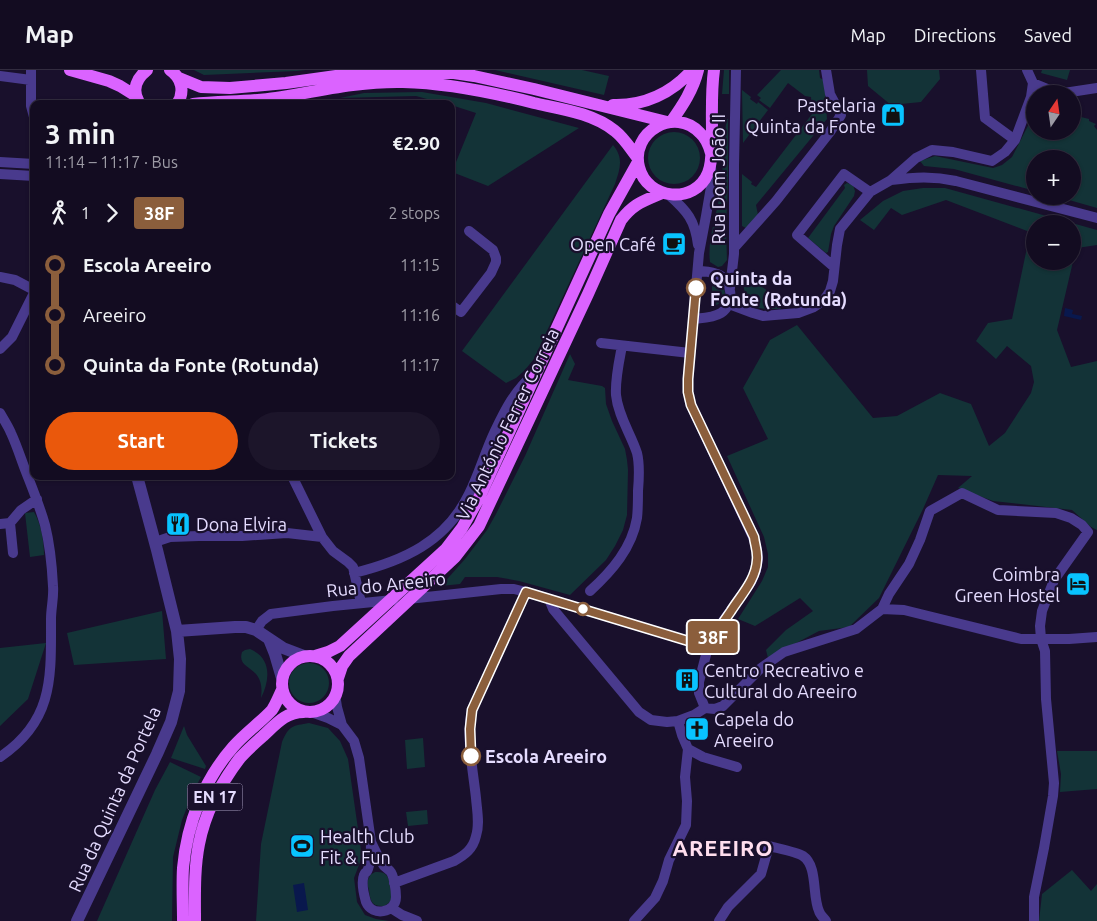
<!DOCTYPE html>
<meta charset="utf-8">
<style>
body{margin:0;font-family:Ubuntu,sans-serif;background:#1c152a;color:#f1f3f6;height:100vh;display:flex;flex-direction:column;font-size:19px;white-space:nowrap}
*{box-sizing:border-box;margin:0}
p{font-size:16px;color:#9d9ba5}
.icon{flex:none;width:28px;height:28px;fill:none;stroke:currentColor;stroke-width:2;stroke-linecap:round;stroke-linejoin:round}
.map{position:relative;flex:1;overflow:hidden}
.drawer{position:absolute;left:30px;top:30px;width:425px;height:380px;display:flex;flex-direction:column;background:#130c21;border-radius:10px;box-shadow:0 1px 4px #0004,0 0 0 1px #322c3f}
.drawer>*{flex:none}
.badge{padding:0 10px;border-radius:4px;font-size:18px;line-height:32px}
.needle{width:32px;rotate:13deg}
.buttons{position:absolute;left:1026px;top:15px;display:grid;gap:10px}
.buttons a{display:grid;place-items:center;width:55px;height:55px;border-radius:50%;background:#130c21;box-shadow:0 1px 4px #0004,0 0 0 1px #322c3f;font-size:25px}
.map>.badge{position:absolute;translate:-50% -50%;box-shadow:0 0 0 2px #fff}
.legs{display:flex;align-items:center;gap:8px;height:55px;padding:0 15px;font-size:16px}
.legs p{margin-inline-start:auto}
.overview{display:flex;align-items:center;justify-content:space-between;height:85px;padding:0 15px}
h1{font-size:28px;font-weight:700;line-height:38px}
.action{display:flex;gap:10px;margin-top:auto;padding:10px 15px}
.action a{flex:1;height:58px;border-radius:30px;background:#ea580c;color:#fff;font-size:20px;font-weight:700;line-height:58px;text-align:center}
.action a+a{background:#1c152a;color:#f1f3f6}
ul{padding:0 15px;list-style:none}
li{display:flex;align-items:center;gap:18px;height:50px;font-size:19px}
li i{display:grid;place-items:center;width:8px;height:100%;margin:0 6px;background:currentColor}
li i::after{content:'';width:12px;height:12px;margin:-6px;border:4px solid;border-radius:50%;background:#130c21}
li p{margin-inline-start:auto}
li:first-child i{background:linear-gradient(#0000 50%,currentColor 0)}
li:last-child i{background:linear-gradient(currentColor 50%,#0000 0)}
header{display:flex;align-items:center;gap:30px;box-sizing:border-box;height:70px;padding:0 25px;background:#130c21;border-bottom:1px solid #322c3f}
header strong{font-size:24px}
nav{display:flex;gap:28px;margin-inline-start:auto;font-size:18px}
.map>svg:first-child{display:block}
.green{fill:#133337}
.water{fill:#09184d}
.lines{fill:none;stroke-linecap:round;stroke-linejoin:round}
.minor{stroke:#493a8d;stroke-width:10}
.tertiary{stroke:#493a8d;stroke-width:12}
.primary{stroke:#db63ff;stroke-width:12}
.line-1-casing{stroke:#fff;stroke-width:11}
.line-1{stroke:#8b5e3c;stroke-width:8}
.stop-1-dot{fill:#fff;stroke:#8b5e3c;stroke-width:2.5}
.labels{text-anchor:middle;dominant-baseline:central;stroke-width:4.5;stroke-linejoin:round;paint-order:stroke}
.shield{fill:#19102c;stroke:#a89fc0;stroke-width:1}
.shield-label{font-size:16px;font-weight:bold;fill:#e5dcff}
.poi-label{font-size:18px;fill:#e5dcff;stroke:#19102c;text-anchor:start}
.street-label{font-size:18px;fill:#e5dcff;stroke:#19102c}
.stop-label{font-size:18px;font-weight:bold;fill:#e5dcff;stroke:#19102c;text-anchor:start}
.district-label{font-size:22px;font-weight:bold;letter-spacing:1px;fill:#ffdeee;stroke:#19102c}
</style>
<header>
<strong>Map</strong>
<nav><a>Map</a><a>Directions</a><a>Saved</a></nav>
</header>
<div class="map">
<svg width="1097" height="851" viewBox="0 0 1097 851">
<rect width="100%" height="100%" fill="#19102c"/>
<path class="green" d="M194,0H306L297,1L204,5Z
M495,0H582L609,6L604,25Z
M724,0H729V24H722Z
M781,0H819L820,8L824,10L827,49L756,135L758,145L746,158L742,156V104L752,112L751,114L756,117L812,44L811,27L805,26L788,13L770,38L759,30L761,28L757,25Z
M867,0H939L940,9L921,32L891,35L868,16Z
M1042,0H1070L1067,10L1041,3Z
M742,20L751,27L750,29L757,34L758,32L768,40L743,73Z
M422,22L486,33L579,58L488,116L452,102L476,43L451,35V34H445L416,26L340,28L364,23Z
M1035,42V61H1072L1073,45L1089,49V51L1096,54L1094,56L1097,60V138L1055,126H1072V89H1035V121L954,99L924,96L920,91L935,86L993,98L1002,95L1012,87Z
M727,49H728V116L726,157L727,190L722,196L718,197L710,192C707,170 717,145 720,123C724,99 722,74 727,49Z
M648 88a26 26 0 1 1 52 0a26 26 0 1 1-52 0Z
M613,75C624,88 620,99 615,114L534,289L524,301L516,308L506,313L462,281Z
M847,113L853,115L855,121L854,126L834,156L831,164L828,182L826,183L808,168L845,118L844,115Z
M923,118H945L1097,160V175L1077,178L1073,176L1072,154H1035V164L946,130L902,145L891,138L874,160L860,150L883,131L903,121Z
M1029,168L1035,170V191H1072L1073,182L1075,183L1057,260L1071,297L1097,291V460L1091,457L1072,440L993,431L958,418L972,406L938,405L923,439L879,528L849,557L819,561L768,588L766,580L786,560L813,541L800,528L755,556L738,549L762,511L768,497V484L764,467L727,386L768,369L743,318L770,270L797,255L873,348L897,346L940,323L971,334L989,376L1005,363L1031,323L1034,312L1031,296L1007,276L996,289L976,271L988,253L1012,249Z
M742,202L780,230L781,239C747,240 745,235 742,202Z
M712,212C730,215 729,234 712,236Z
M570,284L575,294L568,310L602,316L605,318L606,334L612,351L625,379L627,390L628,400L627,445L623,460L615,476L606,490L570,525L519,511L497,507H465L460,514L441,516L465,489L487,460L496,444L525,386Z
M34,442C41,454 44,470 44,485L30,487L25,443Z
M162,541L166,589L74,595L67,563Z
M46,573L28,629L0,656V578Z
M250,579C272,588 270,610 261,628C262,620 262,611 256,604C249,596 238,595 242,582L245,580Z
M289 613a20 20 0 1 1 40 0a20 20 0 1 1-40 0Z
M309,653L328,658L340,671L348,689L362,787L354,808L357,832L365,845L376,849L389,851H256L261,774L282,672C289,655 293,656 309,653Z
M184,656L187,665L206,696L205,699L171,688Z
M423,668L425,697L407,699L405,670Z
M1057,681H1097V719L1060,722L1061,704Z
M170,692L201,707L193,722L182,750L173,787L172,851H97L155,720Z
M427,740L428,754L408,756L406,742Z
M1072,800L1091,821L1097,814V851H1039L1042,824Z
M375,802C387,801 389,807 390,817C391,822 393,826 391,830C389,833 387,834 384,836C372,837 370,831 369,820C368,816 366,812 369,808C370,804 372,804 375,802Z"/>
<path class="water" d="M1065,238L1073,240L1072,244L1082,246L1081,250L1064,246Z
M304,813L308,840L297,842L293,815Z"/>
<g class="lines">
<path class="minor" d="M31,0V36L34,47
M981,0L985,48L1015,70
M1027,0L1033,13L1050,20L1064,23L1097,18
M0,6L31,10
M0,92L34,94
M0,104L34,106
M891,110C915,107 933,106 956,111L1097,148
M669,125C687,141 695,150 698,175
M734,178L776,131L830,62L841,45L830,24L826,0
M834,197L797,165L844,104L870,122
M0,207L15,210L34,220
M730,218L734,184V96L736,0
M729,234L753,243L763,246L798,243L814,237L824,230L830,221L833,211L837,175L840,159L870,122L891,110L916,88L932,80L953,82L992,91L1005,82L1015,70L1031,27L1033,13
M451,235L461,242L491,203L496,192V188L493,180L469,161
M693,249C702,248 713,248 721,243C735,234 733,210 717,204C711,202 704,201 698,201
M601,273L690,283
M0,279L12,267L34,223
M0,343C4,350 8,356 11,363C17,376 21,389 26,402C33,420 40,437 45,455C50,475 52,496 53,516C54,527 51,538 51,549C51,607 54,651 0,687
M292,406L322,467L333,481L348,492L353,497L361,533
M10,453L13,483
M0,454L10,453L21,440L37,429
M155,472L170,467L199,466H242L287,463L322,467
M354,503C403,491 446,472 469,424C479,404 485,382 495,361C505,340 515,320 533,305
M590,521C612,501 632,478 637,448C638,439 638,430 638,421C639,409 640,395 637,383C631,364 618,346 616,325C615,309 619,292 622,276
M408,529L501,519H514L526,522L708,577
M549,529L553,539L639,642L651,650L667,652L678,651L694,645L705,638L715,639L723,636L761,598L784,582L856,559L882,539L904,540L1021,569H1069L1097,567
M882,539L889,524L909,494L920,470L930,441L962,423L998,440L1056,443L1071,448L1082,455L1088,462L1054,510L1042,541L1040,556L1041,569L1045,581L1046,629L1054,713L1053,726L1044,778L1034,827V851
M256,560L262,551L271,544L333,536L393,530
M335,624L337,637L342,655L354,671L359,688L371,772C371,781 371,791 368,799C366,805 366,800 364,805C361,812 364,825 366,832C372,847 396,843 396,827C396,821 394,805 390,801C388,799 386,798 384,796C379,789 375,780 371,772
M705,638L699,623V612L708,577L716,561L751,512L756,500L758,489L757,480L753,467L691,335L688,322V309L699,183L706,146L712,111L711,97
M311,642L328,648L342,655
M688,679L703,687L737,697
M394,813L454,791C465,785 473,779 476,766C480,754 477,741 476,728C473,700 466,668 472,640L526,522
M391,838L402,845L417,851
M634,851L655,828L663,811L669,790L686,755L687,731L685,707L688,679L682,665L678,651
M719,851L728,837L761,804L769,776C776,778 797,782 803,786C818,796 812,826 819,841C820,845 824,848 826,851"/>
<path class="tertiary" d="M177,561L235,557H246L256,560L283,578L304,586
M269,569L275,584L282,608
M77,851L157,684L171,652L179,621L180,589L177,561L157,480L137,406"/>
<path class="primary" d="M70,0L109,11L120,16L136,26
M170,0C182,8 185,22 177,34
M179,8L201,17L230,18L286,13L357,3L395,1L454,3L474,6L534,19L667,52
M138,30C132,19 137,8 147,0
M193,34C220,31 249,32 276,28C318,21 360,11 403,12C448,13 491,22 534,33C561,39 593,43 615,61C624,68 630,78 637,87
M613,35C644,36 672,23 692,0
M671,52C683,35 693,20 698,0
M711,83C709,76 706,68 700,63C675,36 630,62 639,97C647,130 695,135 708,103C713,91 711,77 712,65C712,43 711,21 714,0
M282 614a28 28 0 1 1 56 0a28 28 0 1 1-56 0Z
M315,586L328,582L340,576L446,479L462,458L478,430L609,144L638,92
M338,608L342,596L349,586L455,487L479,456L588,224L621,150C634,133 644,131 662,123
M183,851C183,833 182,815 183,798C187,753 204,710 233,677C245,663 260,653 272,640C276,634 279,626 282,620
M195,851C195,826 194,799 199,774C205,743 221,713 240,688C247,680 255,673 263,666C276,654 285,642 304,642"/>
</g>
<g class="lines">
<defs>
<path id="line-1" d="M471,686L470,659L472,640L526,522L708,577C715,564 722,553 731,541C741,525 756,510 757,490C758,482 755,475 754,467L691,335L688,322V309L696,218"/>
</defs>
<use href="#line-1" class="line-1-casing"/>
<use href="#line-1" class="line-1"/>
</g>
<defs>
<symbol id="shop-square" viewBox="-11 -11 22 22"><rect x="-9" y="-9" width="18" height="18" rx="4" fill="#08c3ff" stroke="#19102c"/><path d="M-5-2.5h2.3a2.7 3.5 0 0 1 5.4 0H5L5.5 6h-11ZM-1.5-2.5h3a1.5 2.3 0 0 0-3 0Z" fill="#111"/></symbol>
<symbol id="cafe-square" viewBox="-11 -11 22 22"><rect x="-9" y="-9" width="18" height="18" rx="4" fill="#08c3ff" stroke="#19102c"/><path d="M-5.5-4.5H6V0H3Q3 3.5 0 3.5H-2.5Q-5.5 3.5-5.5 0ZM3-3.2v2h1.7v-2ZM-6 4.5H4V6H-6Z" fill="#111"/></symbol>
<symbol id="restaurant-square" viewBox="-11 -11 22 22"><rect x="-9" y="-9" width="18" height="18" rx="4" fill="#08c3ff" stroke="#19102c"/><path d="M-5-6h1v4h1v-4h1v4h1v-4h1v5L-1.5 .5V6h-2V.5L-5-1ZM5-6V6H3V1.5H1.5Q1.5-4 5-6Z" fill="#111"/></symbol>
<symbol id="hotel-square" viewBox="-11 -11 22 22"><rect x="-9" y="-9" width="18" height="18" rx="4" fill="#08c3ff" stroke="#19102c"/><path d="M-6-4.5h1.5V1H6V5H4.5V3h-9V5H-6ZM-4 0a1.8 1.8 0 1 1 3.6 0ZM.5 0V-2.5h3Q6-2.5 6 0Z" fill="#111"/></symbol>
<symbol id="building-square" viewBox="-11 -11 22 22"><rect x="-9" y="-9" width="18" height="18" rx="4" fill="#08c3ff" stroke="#19102c"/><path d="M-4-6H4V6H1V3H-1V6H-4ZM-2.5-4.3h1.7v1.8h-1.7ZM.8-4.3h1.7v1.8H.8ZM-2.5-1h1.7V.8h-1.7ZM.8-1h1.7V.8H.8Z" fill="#111"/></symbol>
<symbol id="church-square" viewBox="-11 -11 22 22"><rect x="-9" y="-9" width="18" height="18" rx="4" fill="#08c3ff" stroke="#19102c"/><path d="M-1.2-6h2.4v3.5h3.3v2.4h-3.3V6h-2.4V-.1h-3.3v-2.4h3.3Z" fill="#111"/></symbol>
<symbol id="stadium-square" viewBox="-11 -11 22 22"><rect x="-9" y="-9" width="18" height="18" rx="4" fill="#08c3ff" stroke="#19102c"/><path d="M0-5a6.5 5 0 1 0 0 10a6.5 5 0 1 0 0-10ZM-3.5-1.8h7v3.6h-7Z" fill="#111"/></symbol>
</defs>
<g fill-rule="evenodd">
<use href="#shop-square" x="879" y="31" width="28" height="28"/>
<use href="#cafe-square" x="660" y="160" width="28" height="28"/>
<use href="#restaurant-square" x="164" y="440" width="28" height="28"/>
<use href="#hotel-square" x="1064" y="500" width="28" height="28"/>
<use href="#building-square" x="673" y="596" width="28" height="28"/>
<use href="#church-square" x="683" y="645" width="28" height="28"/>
<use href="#stadium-square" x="288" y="762" width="28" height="28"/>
</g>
<g class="stop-1-dot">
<circle cx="696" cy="218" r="9"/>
<circle cx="583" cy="539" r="6"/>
<circle cx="471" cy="686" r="9"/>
</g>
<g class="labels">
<rect class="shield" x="187.5" y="713.5" width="55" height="27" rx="4"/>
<g class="shield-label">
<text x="215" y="727">EN 17</text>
</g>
<g class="poi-label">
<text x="876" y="35" text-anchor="end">Pastelaria<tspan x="876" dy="21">Quinta da Fonte</tspan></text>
<text x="656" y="174" text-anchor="end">Open Café</text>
<text x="196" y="454">Dona Elvira</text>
<text x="1060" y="504" text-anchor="end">Coimbra<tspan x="1060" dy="21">Green Hostel</tspan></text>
<text x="704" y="600">Centro Recreativo e<tspan x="704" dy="21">Cultural do Areeiro</tspan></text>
<text x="714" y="649">Capela do<tspan x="714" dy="21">Areeiro</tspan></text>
<text x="320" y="766">Health Club<tspan x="320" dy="21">Fit &amp; Fun</tspan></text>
</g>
<g class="street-label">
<text transform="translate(718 109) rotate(-90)">Rua Dom João II</text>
<text transform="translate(507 354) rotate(-64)">Via António Ferrer Correia</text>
<text transform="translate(386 514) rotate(-6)">Rua do Areeiro</text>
<text transform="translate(114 729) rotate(-66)">Rua da Quinta da Portela</text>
</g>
<g class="stop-label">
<text x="710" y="208">Quinta da<tspan x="710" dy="21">Fonte (Rotunda)</tspan></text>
<text x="485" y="686">Escola Areeiro</text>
</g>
<g class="district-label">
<text x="723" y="777">AREEIRO</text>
</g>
</g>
</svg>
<div class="buttons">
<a><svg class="needle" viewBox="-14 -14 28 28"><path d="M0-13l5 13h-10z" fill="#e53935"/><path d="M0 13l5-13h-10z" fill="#9d9ba5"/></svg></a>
<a>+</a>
<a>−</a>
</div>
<b class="badge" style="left:713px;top:567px;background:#8b5e3c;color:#fff">38F</b>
<section class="drawer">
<div class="overview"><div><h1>3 min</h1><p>11:14 – 11:17 · Bus</p></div><b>€2.90</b></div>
<div class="legs"><svg class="icon" aria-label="walk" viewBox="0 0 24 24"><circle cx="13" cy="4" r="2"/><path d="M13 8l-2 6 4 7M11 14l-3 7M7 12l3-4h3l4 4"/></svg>1<svg class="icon" aria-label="forward" viewBox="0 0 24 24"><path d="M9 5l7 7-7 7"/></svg><b class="badge" style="background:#8b5e3c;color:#fff">38F</b><p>2 stops</p></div>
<ul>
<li><i style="color:#8b5e3c"></i><b>Escola Areeiro</b><p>11:15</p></li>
<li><i style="color:#8b5e3c"></i><span>Areeiro</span><p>11:16</p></li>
<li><i style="color:#8b5e3c"></i><b>Quinta da Fonte (Rotunda)</b><p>11:17</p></li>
</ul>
<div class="action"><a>Start</a><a>Tickets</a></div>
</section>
</div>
